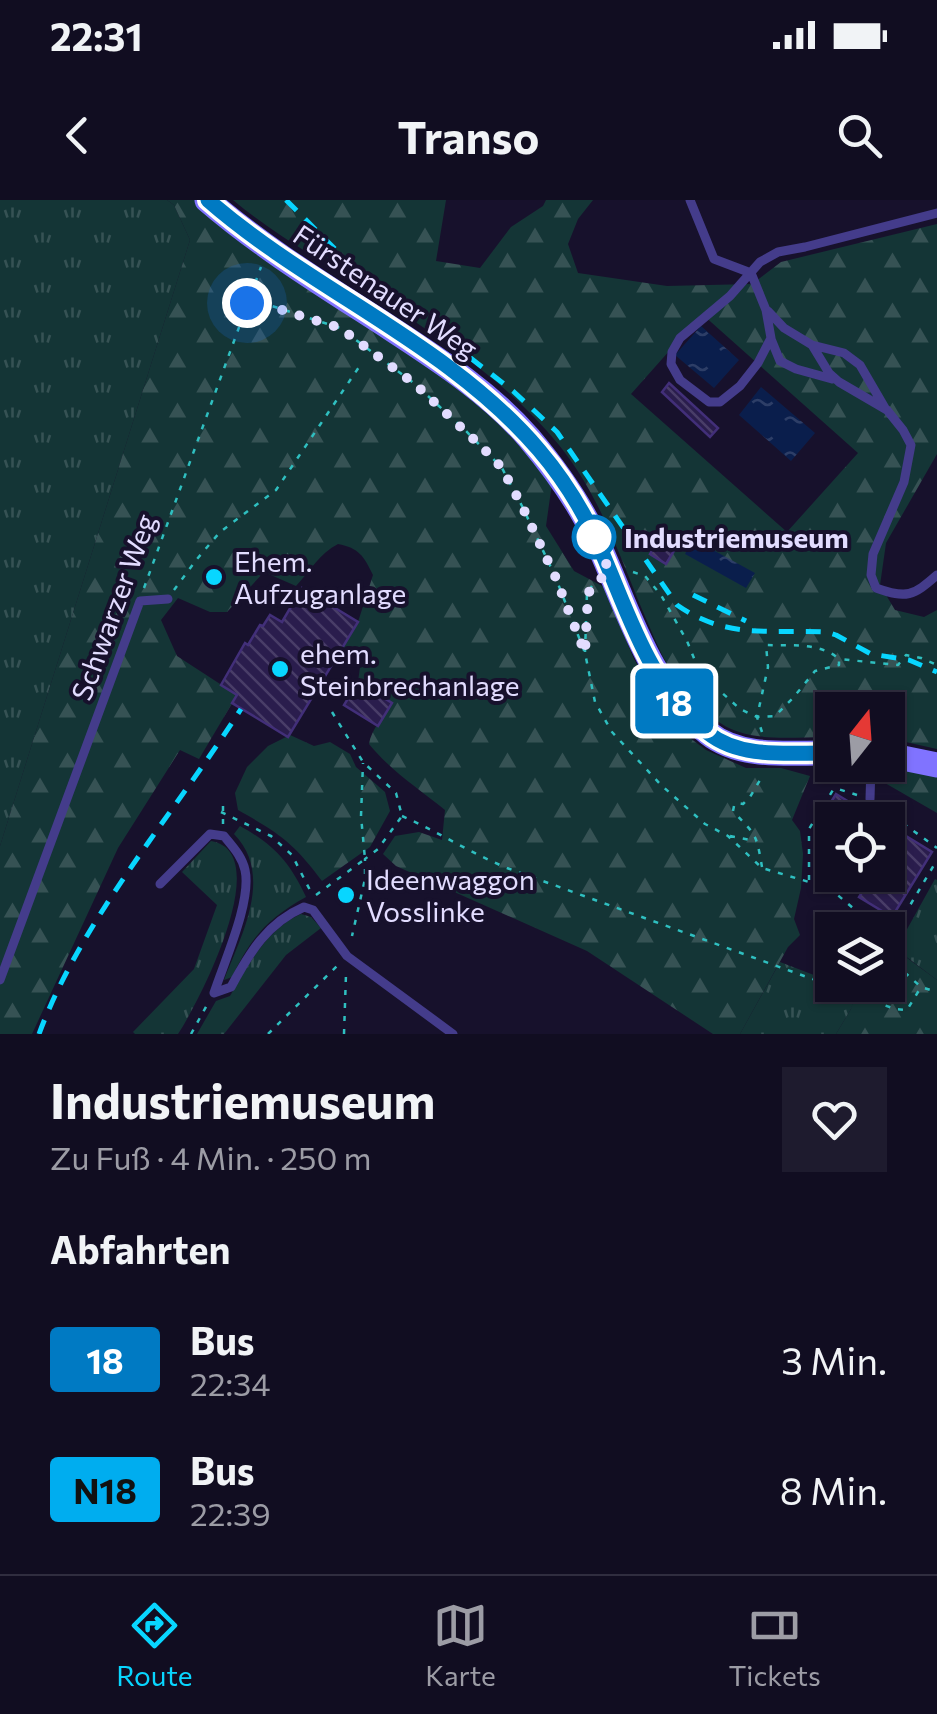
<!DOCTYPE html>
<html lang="de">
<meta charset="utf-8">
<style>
body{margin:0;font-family:Commissioner,sans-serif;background:#1e1b2e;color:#f1f3f6;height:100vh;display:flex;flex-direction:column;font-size:38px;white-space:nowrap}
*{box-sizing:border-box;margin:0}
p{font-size:32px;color:#9c9ca5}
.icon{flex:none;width:55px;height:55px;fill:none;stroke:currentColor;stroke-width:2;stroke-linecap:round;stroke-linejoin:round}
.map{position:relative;height:834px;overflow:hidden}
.panel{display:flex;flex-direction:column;background:#110d21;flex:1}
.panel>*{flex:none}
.badge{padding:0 20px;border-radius:8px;font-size:35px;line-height:65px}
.needle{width:65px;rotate:17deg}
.buttons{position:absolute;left:815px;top:492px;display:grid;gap:20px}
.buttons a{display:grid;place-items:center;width:90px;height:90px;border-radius:0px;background:#110d21;box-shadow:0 2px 8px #0004,0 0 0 2px #302d3f;font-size:50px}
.you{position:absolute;width:50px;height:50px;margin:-25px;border:8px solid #fff;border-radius:50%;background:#1a73e8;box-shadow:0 0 0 15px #1a73e833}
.map>.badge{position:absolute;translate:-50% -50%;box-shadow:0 0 0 5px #fff}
h2{padding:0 50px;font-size:38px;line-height:90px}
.round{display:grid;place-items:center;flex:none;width:105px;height:105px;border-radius:0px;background:#1e1b2e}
.summary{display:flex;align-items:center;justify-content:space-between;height:170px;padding:0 50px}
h1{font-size:48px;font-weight:700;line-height:75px}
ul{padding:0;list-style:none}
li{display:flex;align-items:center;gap:30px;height:130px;padding:0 50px}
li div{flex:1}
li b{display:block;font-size:38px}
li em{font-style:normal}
li .badge{min-width:110px;font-weight:700;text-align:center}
.status{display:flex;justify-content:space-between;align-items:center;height:70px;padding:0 50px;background:#110d21;direction:ltr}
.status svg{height:28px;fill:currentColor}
header{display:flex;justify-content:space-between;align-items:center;height:130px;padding:0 50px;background:#110d21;font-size:45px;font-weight:700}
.tab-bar{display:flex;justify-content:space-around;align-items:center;height:140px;border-top:2px solid #302d3f;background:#110d21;font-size:28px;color:#9c9ca5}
.tab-bar a{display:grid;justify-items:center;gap:5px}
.tab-bar .selected{color:#08d6ff}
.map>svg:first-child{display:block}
.grass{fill:url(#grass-tufts)}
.forest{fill:url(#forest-firs);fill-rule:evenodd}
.water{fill:url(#water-ripples)}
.building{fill:url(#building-back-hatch);stroke:#422f79;stroke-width:2.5}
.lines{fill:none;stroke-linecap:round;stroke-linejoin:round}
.path{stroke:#2fbfc0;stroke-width:2.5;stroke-dasharray:5 8;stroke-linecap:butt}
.lane{stroke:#443c8b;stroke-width:9}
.secondary{stroke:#8073ff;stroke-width:25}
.rail{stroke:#08d6ff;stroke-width:5;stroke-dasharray:15 12;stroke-linecap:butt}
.line-casing{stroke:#fff;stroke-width:22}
.line{stroke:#007ac3;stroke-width:15}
.walk{stroke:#e2dcff;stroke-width:10;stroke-dasharray:0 18}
.stop-dot{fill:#fff;stroke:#007ac3;stroke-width:5}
.poi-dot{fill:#08d6ff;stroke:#17112c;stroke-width:4}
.labels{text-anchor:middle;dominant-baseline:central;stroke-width:8;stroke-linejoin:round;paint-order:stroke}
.street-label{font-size:28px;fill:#e2dcff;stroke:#17112c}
.stop-label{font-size:28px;font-weight:bold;fill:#e2dcff;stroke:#17112c;text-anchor:start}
.poi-label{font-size:28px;fill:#e2dcff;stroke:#17112c;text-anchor:start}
</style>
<div class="status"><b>22:31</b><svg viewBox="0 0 49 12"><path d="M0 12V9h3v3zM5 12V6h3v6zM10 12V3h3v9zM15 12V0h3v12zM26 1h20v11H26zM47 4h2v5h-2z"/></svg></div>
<header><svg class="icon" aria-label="back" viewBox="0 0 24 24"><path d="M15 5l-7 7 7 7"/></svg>Transo<svg class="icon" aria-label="search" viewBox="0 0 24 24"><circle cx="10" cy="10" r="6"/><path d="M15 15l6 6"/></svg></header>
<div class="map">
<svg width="937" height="834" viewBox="0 0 937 834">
<defs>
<pattern id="grass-tufts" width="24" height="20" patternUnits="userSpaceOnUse" patternTransform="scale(2.5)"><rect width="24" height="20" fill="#143536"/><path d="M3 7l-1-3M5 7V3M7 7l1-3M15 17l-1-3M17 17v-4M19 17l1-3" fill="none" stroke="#365254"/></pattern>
<pattern id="forest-firs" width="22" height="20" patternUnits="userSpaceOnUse" patternTransform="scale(2.5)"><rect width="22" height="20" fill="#143536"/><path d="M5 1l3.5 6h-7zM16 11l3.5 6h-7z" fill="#365254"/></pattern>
<pattern id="water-ripples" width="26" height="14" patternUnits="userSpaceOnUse" patternTransform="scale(2.5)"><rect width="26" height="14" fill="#0a1e4c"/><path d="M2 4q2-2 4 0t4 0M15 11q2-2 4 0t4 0" fill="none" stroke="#2d3e67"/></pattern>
<pattern id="building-back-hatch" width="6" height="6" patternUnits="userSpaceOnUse" patternTransform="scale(2.5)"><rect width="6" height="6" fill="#2a1d4d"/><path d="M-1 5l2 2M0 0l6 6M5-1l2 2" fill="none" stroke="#493d68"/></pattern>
</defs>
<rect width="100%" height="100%" fill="#17112c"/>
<path class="grass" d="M0,0H167L174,5L190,40L0,646Z
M240,626C274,645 289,661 306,697C268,718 251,737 232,777L224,780C242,734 274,675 234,634Z
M211,641C277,652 198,804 178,834H135L133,832L194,769L217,705L182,672Z
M935,679L937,680V780L896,749Z
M301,714L311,717L321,728L286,755L224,834H197L216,801L230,796C249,764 266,730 301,714Z
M780,762L832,782V785H840L857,792L851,809L836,834H740Z"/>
<path class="forest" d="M167,0H195L484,206L552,283L546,326L574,371L604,387L634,459L652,491L686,535L706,550L746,568H781L810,576L792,620L800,631L803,654L801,688L794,719L800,735L788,747L740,834H713L587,751L396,666L383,654L395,636L419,632L442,640L445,610C419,589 390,570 369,544C371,530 384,516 391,503L358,482L360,467L339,453L358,422L373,375C364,356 359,348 338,344C320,353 310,371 296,386L264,372L227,412H210L178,398L161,420L177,456L237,495L199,559L180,550L118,648L32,834H0V646L190,40L174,5Z
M233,0H446L436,61L480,68L511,27L543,6L546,0H593L578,19L568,44L578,73L667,86L752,84L781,62L937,24V254L886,343L880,385L895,410L924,417L937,410V549L888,538V510H832V537C795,536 746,545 715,519C702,508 688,496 678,482C662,459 652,432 641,407C618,351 598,293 559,245C493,164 400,113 314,57C286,39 258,21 233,0ZM702,114L858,253L787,332L631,194Z
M290,535L314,546L330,542L350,554L356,567L385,592L390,611L370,647L322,681C294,643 279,633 238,610L235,593L247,567L268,546Z
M889,564L937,574V613L885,583L882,578Z
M888,744L937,780V834H836L851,809L858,785H888Z"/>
<path class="water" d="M701,126L739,160L714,188L675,155Z
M761,187L815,233L791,261L739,215Z
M693,339L755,373L746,388L685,354Z"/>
<path class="building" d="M669,183L718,228L710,237L662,192Z
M664,331L680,341L666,364L650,354Z
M302,388L358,422L288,537L232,503L237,495L221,485L245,443L248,445L260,425L263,426L270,415L282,422Z
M358,482L392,503L378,526L344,505Z
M836,594L879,620H832V635L817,625Z
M888,625L932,652L892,717L859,697L873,675H888Z"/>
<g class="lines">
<path class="path" d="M247,103L269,105L340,128L415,184L466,231L502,268L522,306L555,376L585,453L595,502L612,532L661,585L705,624L728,636L762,668L809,682L834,692L879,730
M633,372L645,376L661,395L687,441L700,473L740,509L757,517L775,516L793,498L815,471L839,465V459L898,465L906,455L921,458L937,465
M144,388L261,67
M174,390L197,359L220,332L276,290L359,167
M585,452L587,393L592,386
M332,512L363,562L396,593L402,616L378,649L365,659V679L352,736
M762,532L757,517L768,467L766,445C790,446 820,442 839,459
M882,608L937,648
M221,612L271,636L292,655L313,696
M402,616C438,632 471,653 507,668L895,809L907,810L921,787
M223,624V602
M730,636L756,641
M762,667C756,632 756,636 733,611L734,606L737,603L743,604L750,597L763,575
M809,680V629L833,590L838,589L857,595
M316,695L365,659L361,616L363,563
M888,736L909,707L937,660
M888,739L894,763L921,787L937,792
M191,834L207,805
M268,834L339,764
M344,834L346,774"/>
<path class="lane" d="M690,0L714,59L751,73L766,110L771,138L758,163L740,186L720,202H709L680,180L671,164L672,152L680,138L730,96L760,62L778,52L805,47L937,13
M768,111L784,128L812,145L829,173L839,182L887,210L903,230L911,245L904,282L873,354L871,375L876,388C907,399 913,396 937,375
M771,139L780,161L796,169L832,179
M812,145L844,153L860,165L885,208
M870,599L871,565
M160,684L210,634L224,636C232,646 242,656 245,670C252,701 224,762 214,793L231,787C250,752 267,723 304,707L313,710L347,756L453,834
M0,780L140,401L168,399"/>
<path class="secondary" d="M207,0C265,50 330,89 393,130C442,162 491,194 529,238C555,269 579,302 596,339C628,408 647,483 708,533C742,560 792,552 832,553
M888,555L937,565"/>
<path class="rail" d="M286,0L352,66L513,191L557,232L677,405C727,440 771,429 827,432L836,435L871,454L909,460L937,472
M693,395L746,421
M39,834C82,718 174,614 241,509"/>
</g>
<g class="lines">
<defs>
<path id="line" d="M208,0C312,91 448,143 539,250C562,277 581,307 596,339C628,409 646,483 708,533C742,560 792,552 832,553"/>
</defs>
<use href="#line" class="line-casing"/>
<use href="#line" class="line"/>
<path class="walk" d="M247,103L269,106L340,128L415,184L484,249L502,268L522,306L555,376L585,453L588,393L609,370L594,337"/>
</g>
<circle class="stop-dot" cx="594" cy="337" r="20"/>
<g class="poi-dot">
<circle cx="214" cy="377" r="10"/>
<circle cx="280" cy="469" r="10"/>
<circle cx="346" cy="695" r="10"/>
</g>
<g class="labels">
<g class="street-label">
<text transform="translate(386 91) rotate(34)">Fürstenauer Weg</text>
<text transform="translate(113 407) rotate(-70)">Schwarzer Weg</text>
</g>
<g class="stop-label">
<text x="624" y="337">Industriemuseum</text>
</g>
<g class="poi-label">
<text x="234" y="361">Ehem.<tspan x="234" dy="32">Aufzuganlage</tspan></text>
<text x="300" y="453">ehem.<tspan x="300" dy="32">Steinbrechanlage</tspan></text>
<text x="366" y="679">Ideenwaggon<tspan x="366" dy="32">Vosslinke</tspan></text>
</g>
</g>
</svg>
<div class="buttons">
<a><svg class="needle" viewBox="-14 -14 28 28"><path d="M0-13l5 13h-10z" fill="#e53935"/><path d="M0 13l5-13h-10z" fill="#9c9ca5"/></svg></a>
<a><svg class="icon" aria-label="locate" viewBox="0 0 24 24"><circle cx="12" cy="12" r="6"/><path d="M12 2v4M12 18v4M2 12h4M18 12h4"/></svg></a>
<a><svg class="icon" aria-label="layers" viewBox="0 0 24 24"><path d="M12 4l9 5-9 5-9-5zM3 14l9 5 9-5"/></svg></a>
</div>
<div class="you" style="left:247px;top:103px"></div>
<b class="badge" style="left:674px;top:501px;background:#007ac3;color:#fff">18</b>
</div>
<section class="panel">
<div class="summary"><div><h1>Industriemuseum</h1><p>Zu Fuß · 4 Min. · 250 m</p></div><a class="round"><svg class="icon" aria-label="heart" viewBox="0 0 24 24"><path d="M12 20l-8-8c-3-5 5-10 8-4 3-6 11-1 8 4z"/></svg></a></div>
<h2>Abfahrten</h2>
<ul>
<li><span class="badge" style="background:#007ac3;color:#fff">18</span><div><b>Bus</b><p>22:34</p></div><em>3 Min.</em></li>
<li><span class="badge" style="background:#00adef;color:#111">N18</span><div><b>Bus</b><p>22:39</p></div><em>8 Min.</em></li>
</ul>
</section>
<nav class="tab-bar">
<a class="selected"><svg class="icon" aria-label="directions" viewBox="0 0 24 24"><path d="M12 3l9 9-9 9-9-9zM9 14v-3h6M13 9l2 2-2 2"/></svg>Route</a>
<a><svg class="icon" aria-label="map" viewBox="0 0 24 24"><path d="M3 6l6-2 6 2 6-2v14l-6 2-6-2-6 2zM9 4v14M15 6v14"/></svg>Karte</a>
<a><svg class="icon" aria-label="tickets" viewBox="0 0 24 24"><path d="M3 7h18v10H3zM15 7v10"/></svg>Tickets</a>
</nav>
